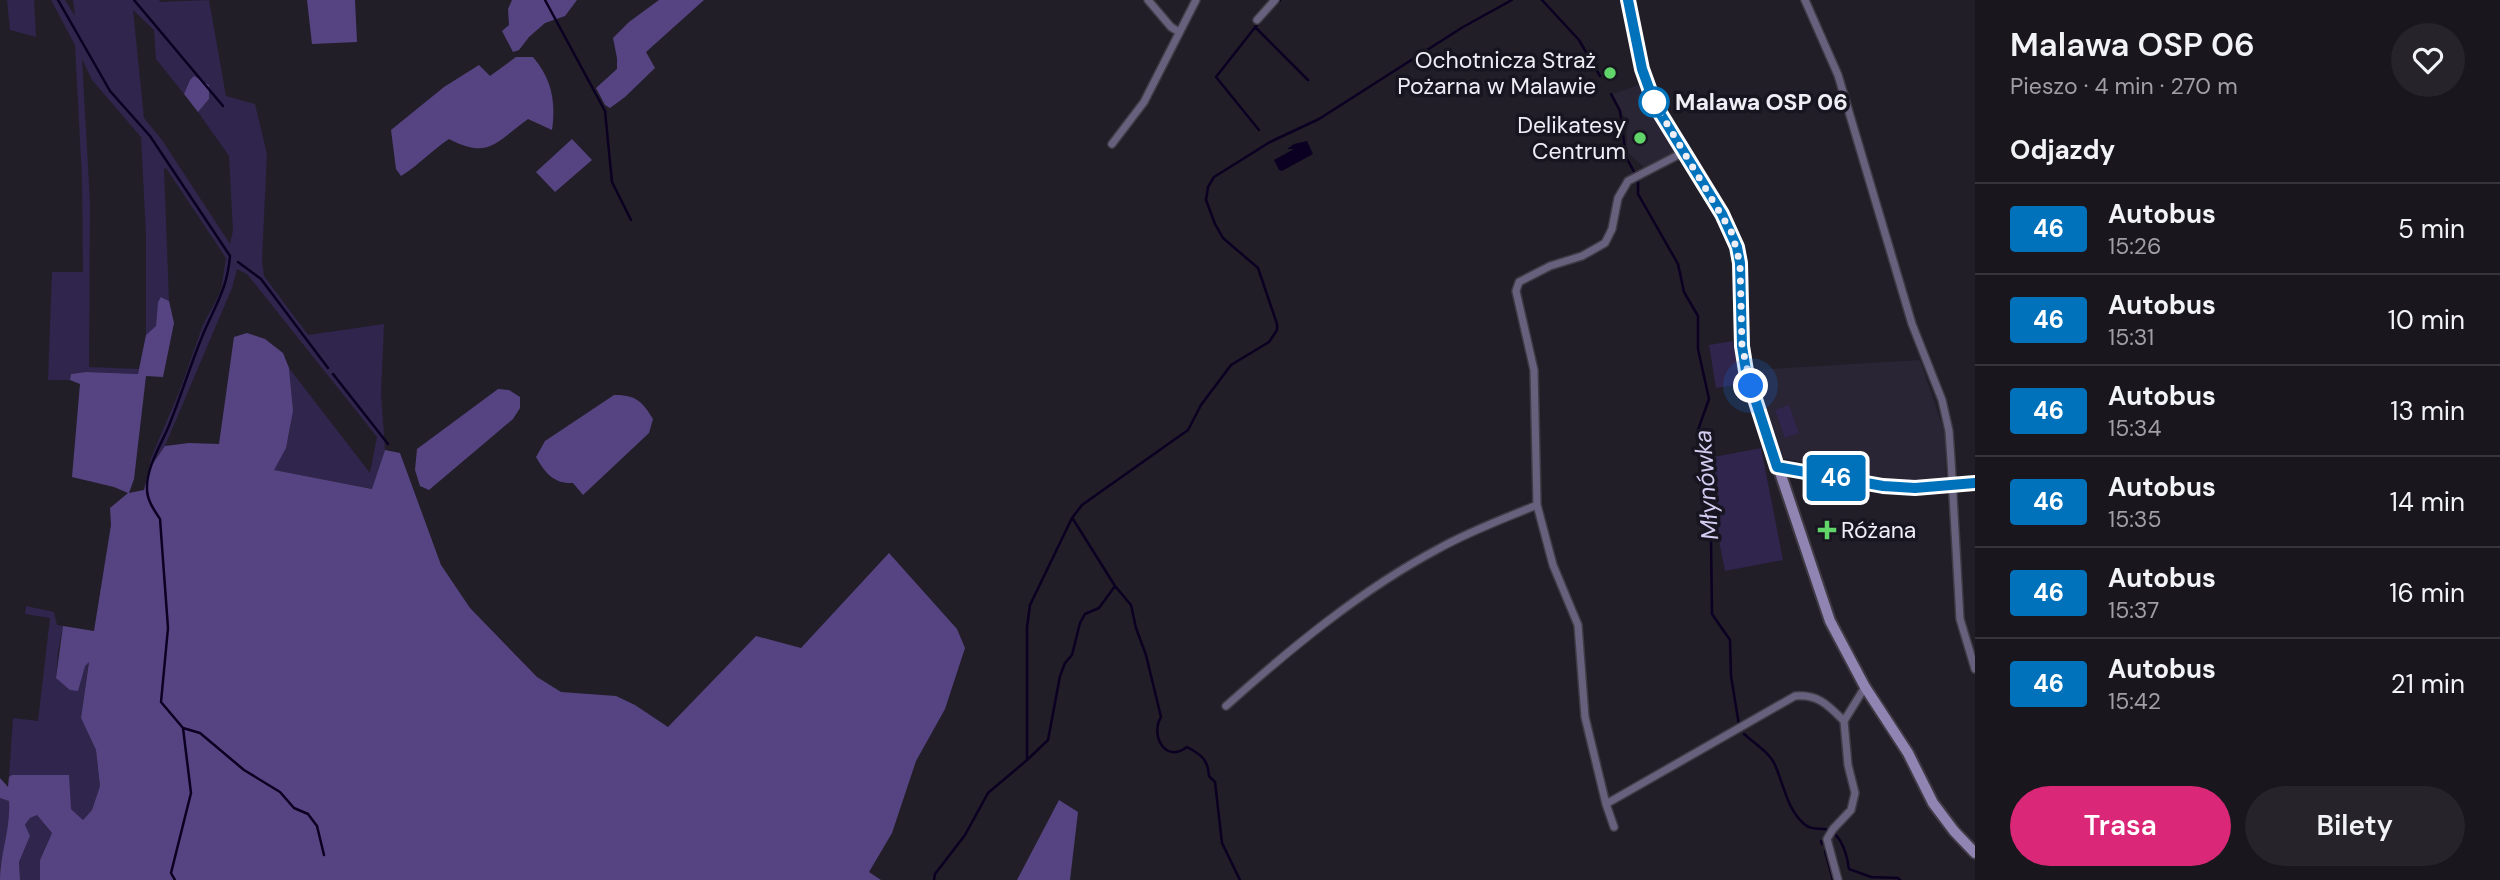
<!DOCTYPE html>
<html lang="pl">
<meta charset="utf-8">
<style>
body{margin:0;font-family:"DM Sans",sans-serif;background:#26232b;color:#f1f3f6;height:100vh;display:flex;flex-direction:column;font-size:26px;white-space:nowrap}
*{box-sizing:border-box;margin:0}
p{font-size:23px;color:#9f9fa4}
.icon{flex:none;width:38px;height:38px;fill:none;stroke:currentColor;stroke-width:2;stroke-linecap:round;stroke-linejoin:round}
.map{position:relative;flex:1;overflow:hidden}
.drawer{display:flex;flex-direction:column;background:#19161e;width:525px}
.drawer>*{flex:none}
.badge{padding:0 14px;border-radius:5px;font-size:24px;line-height:46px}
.you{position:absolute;width:35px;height:35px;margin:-18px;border:5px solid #fff;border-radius:50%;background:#1a73e8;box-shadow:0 0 0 10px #1a73e833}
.map>.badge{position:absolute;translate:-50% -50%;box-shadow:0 0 0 4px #fff}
h2{padding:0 35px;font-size:26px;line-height:63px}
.round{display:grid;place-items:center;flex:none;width:74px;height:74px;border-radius:37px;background:#26232b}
.head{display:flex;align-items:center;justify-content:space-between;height:119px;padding:0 35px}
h1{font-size:33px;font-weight:600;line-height:52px}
.button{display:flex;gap:14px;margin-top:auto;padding:14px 35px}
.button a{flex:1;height:80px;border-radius:42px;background:#db2777;color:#fff;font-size:28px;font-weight:600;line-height:80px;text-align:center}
.button a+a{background:#26232b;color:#f1f3f6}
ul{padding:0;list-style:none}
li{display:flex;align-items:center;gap:21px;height:91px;padding:0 35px;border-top:2px solid #37353c}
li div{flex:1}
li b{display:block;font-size:26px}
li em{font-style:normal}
li .badge{min-width:77px;font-weight:700;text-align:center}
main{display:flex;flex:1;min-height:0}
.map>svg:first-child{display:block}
.built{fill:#292535}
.green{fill:#30254c;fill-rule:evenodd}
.forest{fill:#564482}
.water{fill:#0b0022}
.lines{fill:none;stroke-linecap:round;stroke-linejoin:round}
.stream{stroke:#0b0022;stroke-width:2.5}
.street-casing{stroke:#3e3b45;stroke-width:10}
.secondary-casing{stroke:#3e3b45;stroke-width:14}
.street{stroke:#67617d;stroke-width:7}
.secondary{stroke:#9085b2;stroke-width:10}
.line-casing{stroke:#fff;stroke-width:16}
.line{stroke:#0072bc;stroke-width:10}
.walk{stroke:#efeef5;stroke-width:7;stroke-dasharray:0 12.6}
.poi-dot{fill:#61d56a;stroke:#17151f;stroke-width:2.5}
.stop-dot{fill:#fff;stroke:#0072bc;stroke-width:3.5}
.labels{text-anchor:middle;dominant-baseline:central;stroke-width:7;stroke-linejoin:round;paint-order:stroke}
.poi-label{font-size:23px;fill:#efeef5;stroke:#17151f;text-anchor:end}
.stop-label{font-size:23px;font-weight:bold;fill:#efeef5;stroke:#17151f;text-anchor:start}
.water-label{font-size:24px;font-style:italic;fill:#d4ccf1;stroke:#17151f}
</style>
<main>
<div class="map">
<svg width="1975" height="880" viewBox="0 0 1975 880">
<rect width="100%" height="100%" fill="#211e28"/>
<path class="built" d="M1641,84L1649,106L1676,151L1644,167L1627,152V123L1613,94Z
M1920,360L1945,434L1946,480L1942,482L1877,478L1782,458L1754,370Z"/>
<path class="green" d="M7,0H34L36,37L10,30Z
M51,0H65L75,16L73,0H159L160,2L209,0L226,96L255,104L267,154L262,259L264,276L308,335L384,324L381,393L385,450L373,489L273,470C296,433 293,409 289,368L370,473L377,437L247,274L237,269L232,288L165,446L149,469L151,458L180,390L203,325L221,291L226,258L166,168L164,169L169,301L162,297L158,302L156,326L146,335V235L141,137L92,80L82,59L90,202L89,367L139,369L138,374L86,372L71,374L70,380H48L52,272H83L82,179L75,45ZM133,10L154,30L156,59L184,94L190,80L209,99L198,112L229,156L233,230L230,244L162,140L144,118Z
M1733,341L1740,384L1716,388L1709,345Z
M1789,405L1799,433L1785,438L1775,410Z
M1761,448L1783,560L1725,571L1703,459Z
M26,606L54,612L57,625L63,626L58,652L56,678L85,665L89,660L81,718L96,750L100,786L92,810L83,820L71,809L9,777L13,718L38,721L50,618L25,614Z
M0,798L9,801L10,815L0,869Z
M37,815L52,833L40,860V880H20L19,862L30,836L25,826L30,818Z"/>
<path class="forest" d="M307,0H355L357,42L312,44Z
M512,0H577L565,16L545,23L529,37L519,50L513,52L502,31L509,25L508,9Z
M659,0H704L646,52L655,68L625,97L610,108L605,105L596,88L617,69V58L613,38L629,22Z
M516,57H533C552,79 556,102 552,130L528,119C496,142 489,160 449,139C432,150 419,165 401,176L396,169L391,130L444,87L479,65L490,76Z
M194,76L209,85V99L198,112L184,94L190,80Z
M572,139L592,160L555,192L536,172Z
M161,297L169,301L174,323L163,377L146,376L134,479L129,493L144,490L149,469L165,446L189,443L219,444L234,337L247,333L265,339L283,353L289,368L293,411L286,448L274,470L372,489L385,450L400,453L441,565L470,608L537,677L561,692L616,696L635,705L668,727L756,636L801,648L889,553L957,629L965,648L945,709L916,761L892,833L869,872L881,880H40V860L52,833L37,815L30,818L25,825L30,836L19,862L20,880H0C0,853 11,828 9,801L0,798V778L8,787L9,777L12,775H69L71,809L83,820L92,810L100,786L96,750L81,718L89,662L85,666L78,691L70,690L56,678L63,626L94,631L111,525L110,508L128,493L114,487L72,477L80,384L70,380L71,374L86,372L138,374L146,335L156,326L158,302Z
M498,389L509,390L520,397V408L513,419L429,490L420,486L415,470L417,449Z
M614,395C636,395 642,401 653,419L649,433L583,495L573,483C554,484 545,473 536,457L545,441Z
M1059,800L1078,812L1070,880H1017Z"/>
<path class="water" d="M1307,141L1313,154L1282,171L1279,170L1274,160L1294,149H1287L1294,144Z"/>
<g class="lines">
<path class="stream" d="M58,0L110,91L150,136L230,256C227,289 217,302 204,332C191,363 181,396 168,428C160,446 146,469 147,489C147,500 154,510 160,519L168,628L161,702L183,728L191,793L171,873L175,880
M134,0L223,106
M545,0L605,111L612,182L631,220
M1542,0L1579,40L1600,76
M1269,11L1280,0
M1255,27L1308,80
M1611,94L1620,111L1626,157L1638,179V194L1678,264L1684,292L1698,316V349L1709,399L1698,430L1700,470L1711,539L1712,614L1730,640L1731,676L1739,725
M1259,130L1216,77L1260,21
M238,262L261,279L328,368
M333,374L388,444
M1115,586L1131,605L1136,628L1146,655L1161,717C1150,735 1165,764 1187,747C1202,755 1208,760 1209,776L1215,782L1222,843L1240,880
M183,728L200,733L244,770L280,792L294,808L308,814L317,826L324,855
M1744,734C1754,743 1770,753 1775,765C1784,785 1787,809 1804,824C1811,830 1817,828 1825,829C1842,833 1847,855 1849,869L1871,877L1898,878L1900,880
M1027,760L1048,740L1060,676L1065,663L1072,655L1080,623L1085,614L1099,608L1115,586L1073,519
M1821,841L1822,844
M1825,851L1833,880
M934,880L935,874L965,835L988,793L1027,760V627L1030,605L1072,518L1082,505L1188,430L1201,405L1231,365L1269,342L1277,330V324L1258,268L1223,238L1215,224L1206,200L1208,187L1214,177L1270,142L1319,119L1463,27L1512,0"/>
<defs>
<path id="street" d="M1148,0L1171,27L1179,32
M1805,0L1838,75L1912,324L1942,400L1949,431L1951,460L1960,619L1975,669
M1257,20L1275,0
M1112,144L1144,102L1196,0
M1226,706C1291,648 1361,590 1438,549C1470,531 1503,519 1537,505
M1606,804L1795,696C1818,694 1828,705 1844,721L1865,687
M1614,827L1606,804L1585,717L1578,625L1553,565L1537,505L1534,370L1516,291L1519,282L1550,266L1582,256L1605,243L1612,229L1618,198L1628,181L1684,152
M1838,880L1827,839L1833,829L1851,810L1855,793L1848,765L1844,721"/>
<path id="secondary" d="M1628,0L1642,70L1655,105L1722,214L1737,247L1740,263L1742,346L1746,371L1830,621L1865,687L1908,753L1933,803L1954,831L1975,853
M1777,467L1883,486L1915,488L1975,483"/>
</defs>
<use href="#street" class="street-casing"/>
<use href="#secondary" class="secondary-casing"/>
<use href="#street" class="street"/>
<use href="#secondary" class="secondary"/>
</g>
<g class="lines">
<defs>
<path id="line" d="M1628,0L1642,69L1655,105L1722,214L1737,247L1740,263L1742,346L1746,371L1777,467L1883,486L1915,488L1975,483"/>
</defs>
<use href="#line" class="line-casing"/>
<use href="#line" class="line"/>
<path class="walk" d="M1654,102L1732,233L1740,263L1742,346L1751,386"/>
</g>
<g class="poi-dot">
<circle cx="1610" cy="73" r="7"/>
<circle cx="1640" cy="138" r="7"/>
<path d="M1823.5 519.5h7v7h7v7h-7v7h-7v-7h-7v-7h7z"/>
</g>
<circle class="stop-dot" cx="1654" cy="102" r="14"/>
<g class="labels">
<g class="poi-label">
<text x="1596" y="60">Ochotnicza Straż<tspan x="1596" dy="26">Pożarna w Malawie</tspan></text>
<text x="1626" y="125">Delikatesy<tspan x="1626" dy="26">Centrum</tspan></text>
<text x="1841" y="530" text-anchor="start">Różana</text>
</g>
<g class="stop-label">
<text x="1675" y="102">Malawa OSP 06</text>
</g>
<g class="water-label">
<text transform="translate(1706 485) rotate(-94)">Młynówka</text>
</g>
</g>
</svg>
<div class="you" style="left:1751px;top:386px"></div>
<b class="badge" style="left:1836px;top:478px;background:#0072bc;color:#fff">46</b>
</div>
<section class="drawer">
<div class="head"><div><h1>Malawa OSP 06</h1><p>Pieszo · 4 min · 270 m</p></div><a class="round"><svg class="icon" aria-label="heart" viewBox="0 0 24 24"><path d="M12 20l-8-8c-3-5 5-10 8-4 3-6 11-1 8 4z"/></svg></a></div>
<h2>Odjazdy</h2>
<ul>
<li><span class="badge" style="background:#0072bc;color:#fff">46</span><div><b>Autobus</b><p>15:26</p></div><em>5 min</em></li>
<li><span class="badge" style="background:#0072bc;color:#fff">46</span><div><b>Autobus</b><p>15:31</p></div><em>10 min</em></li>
<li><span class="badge" style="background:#0072bc;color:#fff">46</span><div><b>Autobus</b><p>15:34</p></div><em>13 min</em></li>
<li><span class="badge" style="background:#0072bc;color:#fff">46</span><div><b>Autobus</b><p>15:35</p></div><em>14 min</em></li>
<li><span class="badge" style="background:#0072bc;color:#fff">46</span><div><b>Autobus</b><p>15:37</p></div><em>16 min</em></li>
<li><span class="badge" style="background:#0072bc;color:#fff">46</span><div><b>Autobus</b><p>15:42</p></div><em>21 min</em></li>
</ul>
<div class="button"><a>Trasa</a><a>Bilety</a></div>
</section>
</main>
